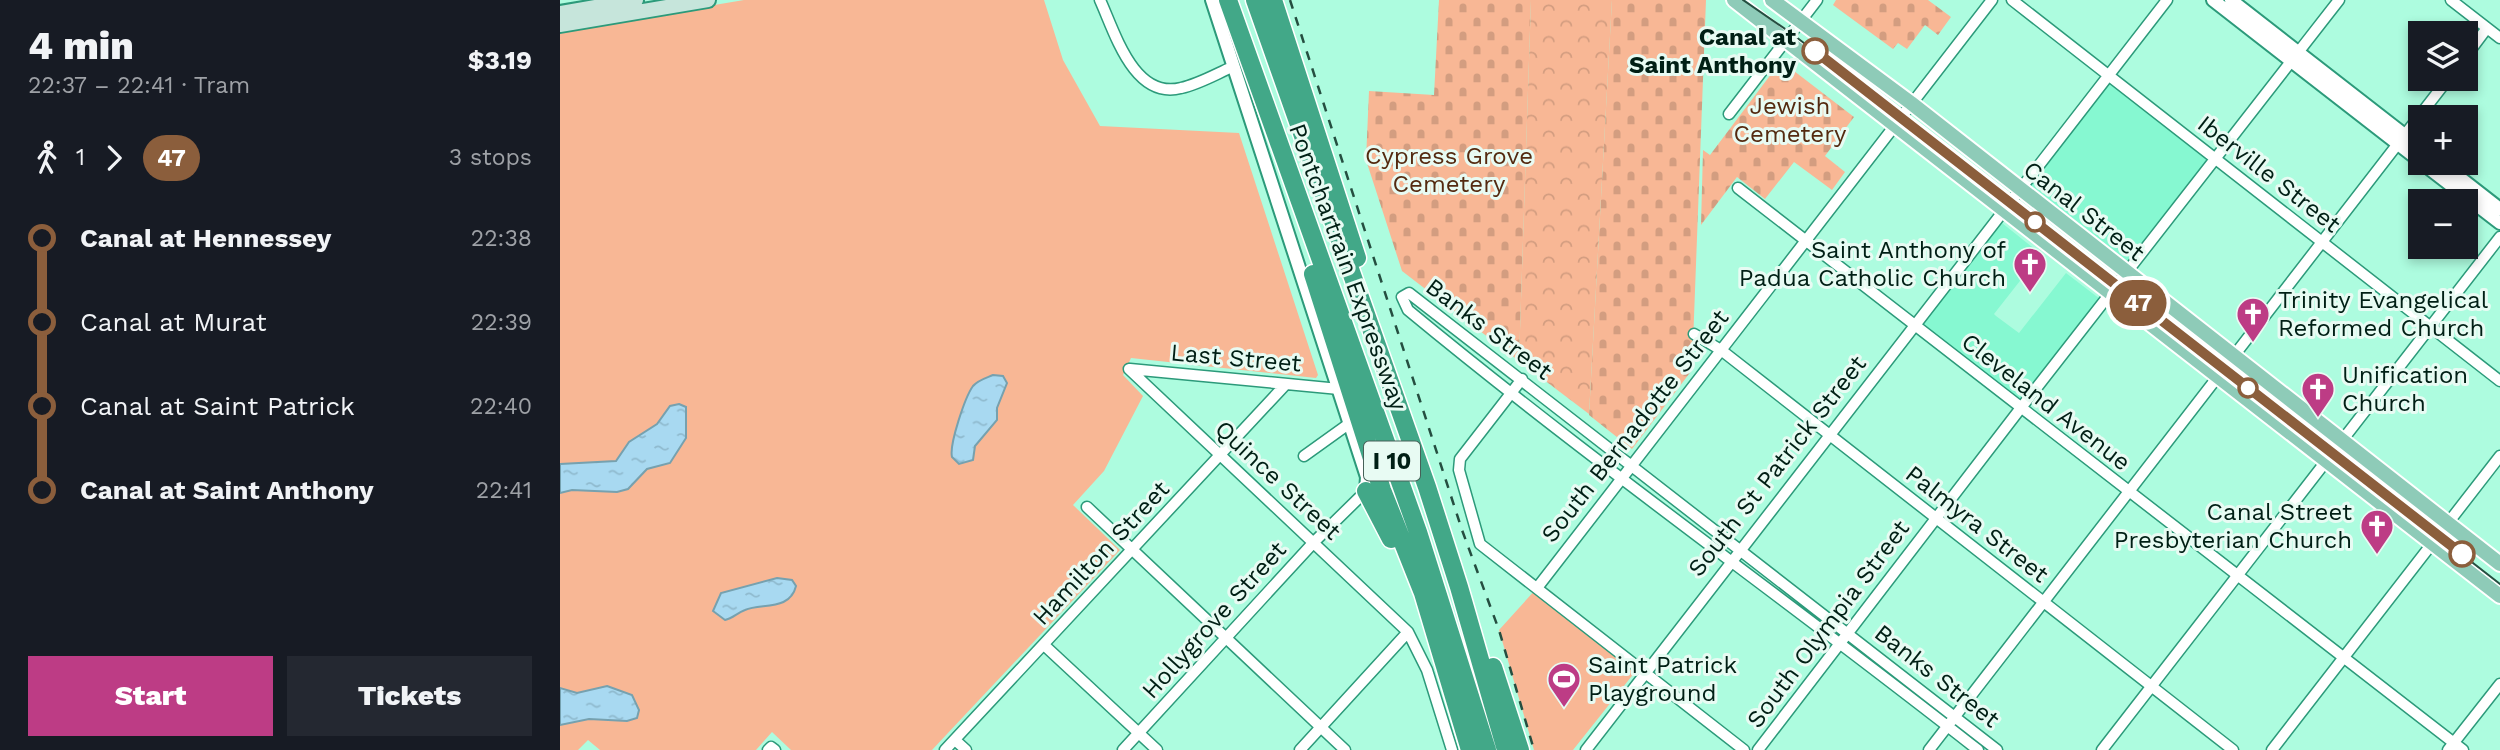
<!DOCTYPE html>
<meta charset="utf-8">
<style>
body{margin:0;font-family:"Work Sans",sans-serif;background:#242831;color:#f1f3f6;height:100vh;display:flex;flex-direction:column;font-size:26px;white-space:nowrap}
*{box-sizing:border-box;margin:0}
p{font-size:23px;color:#9ea1a6}
.icon{flex:none;width:38px;height:38px;fill:none;stroke:currentColor;stroke-width:2;stroke-linecap:round;stroke-linejoin:round}
.map{position:relative;flex:1;overflow:hidden}
.details{display:flex;flex-direction:column;background:#171b24;width:560px}
.details>*{flex:none}
.badge{padding:0 14px;border-radius:23px;font-size:24px;line-height:46px}
.controls{position:absolute;left:1848px;top:21px;display:grid;gap:14px}
.controls a{display:grid;place-items:center;width:70px;height:70px;border-radius:0px;background:#171b24;box-shadow:0 4px 10px #0003;font-size:35px}
.map>.badge{position:absolute;translate:-50% -50%;box-shadow:0 0 0 4px #fff}
.legs{display:flex;align-items:center;gap:10px;height:77px;padding:0 28px;font-size:23px}
.legs p{margin-inline-start:auto}
.overview{display:flex;align-items:center;justify-content:space-between;height:119px;padding:0 28px}
h1{font-size:38px;font-weight:800;line-height:52px}
.primary-button{display:flex;gap:14px;margin-top:auto;padding:14px 28px}
.primary-button a{flex:1;height:80px;border-radius:0px;background:#bd3c85;color:#fff;font-size:28px;font-weight:800;line-height:80px;text-align:center}
.primary-button a+a{background:#242831;color:#f1f3f6}
ul{padding:0 28px;list-style:none}
li{display:flex;align-items:center;gap:24px;height:84px;font-size:26px}
li i{display:grid;place-items:center;width:10px;height:100%;margin:0 9px;background:currentColor}
li i::after{content:'';width:18px;height:18px;margin:-9px;border:5px solid;border-radius:50%;background:#171b24}
li p{margin-inline-start:auto}
li:first-child i{background:linear-gradient(#0000 50%,currentColor 0)}
li:last-child i{background:linear-gradient(currentColor 50%,#0000 0)}
main{display:flex;flex:1;min-height:0}
.map>svg:first-child{display:block}
.built{fill:#86f8d1}
.grass{fill:#f8b795}
.cemetery{fill:url(#cemetery-stones)}
.park{fill:url(#park-crowns)}
.water{fill:url(#water-ripples);stroke:#76a1af;stroke-width:2}
.lines{fill:none;stroke-linecap:round;stroke-linejoin:round}
.minor-casing{stroke:#2c9a7a;stroke-width:13}
.tertiary-casing{stroke:#2c9a7a;stroke-width:16}
.secondary-casing{stroke:#2c9a7a;stroke-width:18}
.primary-casing{stroke:#fff;stroke-width:18}
.motorway-casing{stroke:#fff;stroke-width:21}
.minor{stroke:#fff;stroke-width:10}
.tertiary{stroke:#fff;stroke-width:12}
.secondary{stroke:#c6e5db;stroke-width:14}
.primary{stroke:#8ecbb8;stroke-width:14}
.motorway{stroke:#42a888;stroke-width:18}
.tram{stroke:#254e40;stroke-width:2}
.rail{stroke:#254e40;stroke-width:2.5;stroke-dasharray:9 9;stroke-linecap:butt}
.line-1-casing{stroke:#fff;stroke-width:16}
.line-1{stroke:#8b5e3c;stroke-width:10}
.stop-1-dot{fill:#fff;stroke:#8b5e3c;stroke-width:3.5}
.labels{text-anchor:middle;dominant-baseline:central;stroke-width:6;stroke-linejoin:round;paint-order:stroke}
.shield{fill:#e8fbf3;stroke:#466158;stroke-width:2}
.shield-label{font-size:23px;font-weight:bold;fill:#001f15}
.stop-label{font-size:24px;font-weight:bold;fill:#001f15;stroke:#e8fbf3;text-anchor:end}
.park-label{font-size:24px;fill:#542a10;stroke:#e8fbf3}
.street-label{font-size:24px;fill:#001f15;stroke:#e8fbf3}
.poi-label{font-size:24px;fill:#001f15;stroke:#e8fbf3;text-anchor:start}
</style>
<main>
<section class="details">
<div class="overview"><div><h1>4 min</h1><p>22:37 – 22:41 · Tram</p></div><b>$3.19</b></div>
<div class="legs"><svg class="icon" aria-label="walk" viewBox="0 0 24 24"><circle cx="13" cy="4" r="2"/><path d="M13 8l-2 6 4 7M11 14l-3 7M7 12l3-4h3l4 4"/></svg>1<svg class="icon" aria-label="forward" viewBox="0 0 24 24"><path d="M9 5l7 7-7 7"/></svg><b class="badge" style="background:#8b5e3c;color:#fff">47</b><p>3 stops</p></div>
<ul>
<li><i style="color:#8b5e3c"></i><b>Canal at Hennessey</b><p>22:38</p></li>
<li><i style="color:#8b5e3c"></i><span>Canal at Murat</span><p>22:39</p></li>
<li><i style="color:#8b5e3c"></i><span>Canal at Saint Patrick</span><p>22:40</p></li>
<li><i style="color:#8b5e3c"></i><b>Canal at Saint Anthony</b><p>22:41</p></li>
</ul>
<div class="primary-button"><a>Start</a><a>Tickets</a></div>
</section>
<div class="map">
<svg width="1940" height="750" viewBox="0 0 1940 750">
<defs>
<pattern id="cemetery-stones" width="16" height="16" patternUnits="userSpaceOnUse" patternTransform="scale(1.75)"><rect width="16" height="16" fill="#f8b795"/><path d="M2 7V4a2 2 0 0 1 4 0v3zM10 15v-3a2 2 0 0 1 4 0v3z" fill="#d39d80"/></pattern>
<pattern id="park-crowns" width="20" height="18" patternUnits="userSpaceOnUse" patternTransform="scale(1.75)"><rect width="20" height="18" fill="#f8b795"/><path d="M2 6a3 3 0 1 1 6 0M12 15a3 3 0 1 1 6 0" fill="none" stroke="#d39d80"/></pattern>
<pattern id="water-ripples" width="26" height="14" patternUnits="userSpaceOnUse" patternTransform="scale(1.75)"><rect width="26" height="14" fill="#a8d9f1"/><path d="M2 4q2-2 4 0t4 0M15 11q2-2 4 0t4 0" fill="none" stroke="#8fbace"/></pattern>
</defs>
<rect width="100%" height="100%" fill="#adfcdf"/>
<path class="built" d="M1550,82L1648,159L1567,261L1469,185Z
M1442,223L1481,254L1434,314L1436,316L1459,333L1506,273L1540,299L1459,402L1361,326Z"/>
<path class="grass" d="M184,0H484L503,60L540,126L679,133L758,375L756,378L571,358L563,375L583,396L544,471L513,505L560,550L372,750H231L212,732L196,750H40L28,740L18,750H0V31Z
M977,588L1079,667L1013,750H974L939,630Z"/>
<path class="cemetery" d="M879,0H971L959,361L842,271L806,160L809,91L874,95Z
M1052,0H1146L1132,370L1072,449L1029,415Z
M1276,0H1368L1391,17L1378,35L1365,25L1347,49L1338,43L1333,49L1273,5Z
M1221,61L1294,117L1265,156L1285,172L1272,190L1234,162L1205,199L1177,177L1141,225L1143,150L1150,155Z"/>
<path class="park" d="M971,0H1052L1029,414L959,361Z"/>
<path class="water" d="M433,375L443,376L447,383L437,408V420L415,446L413,460L399,464L392,457C389,445 405,397 413,386C418,380 426,378 433,375Z
M119,404L126,407V438L110,463L87,469L68,489L57,492L12,490L0,493V464L56,461L69,442L97,424L110,406Z
M217,578L232,580L236,586C230,611 202,603 185,610C177,613 173,618 165,620L153,611L161,593Z
M47,686L72,695L79,710L77,718L67,721L29,719L0,725V688L17,693Z"/>
<g class="lines">
<defs>
<path id="minor" d="M540,0C555,33 574,100 621,88C639,84 656,74 672,67
M1452,0L1940,381
M1891,0L1940,38
M1906,56L1927,28
M1169,114L1257,0
M1178,188L1903,750
M1134,334L1161,350L1673,750
M569,369L848,632L867,670L892,750
M570,369L779,389
M962,379L900,459L899,470L920,544L1184,750
M744,456L790,423
M527,507L785,750
M977,588L1432,0
M484,645L597,750
M395,740L406,750
M208,750L211,747L215,750
M385,750L726,384
M563,750L754,542L806,491
M740,750L848,632
M1026,750L1607,0
M1198,750L1460,409L1779,0
M1369,750L1888,79
M1418,750C1229,601 1033,463 848,310L842,297L849,293L1437,750
M1542,750L1940,237
M1712,750L1940,456
M1888,750L1940,684"/>
<path id="tertiary" d="M652,0L807,477L806,491
M1653,0L1860,161
M1671,0L1860,147
M1862,163L1940,223
M1881,163L1940,209"/>
<path id="secondary" d="M0,13L76,0
M0,25L148,0"/>
<path id="primary" d="M1174,0L1940,596
M1212,0L1351,103L1940,564"/>
<path id="motorway" d="M668,0L858,532L927,750
M695,0L867,487L899,587L946,750
M713,0L797,258
M753,274L822,490L863,593L910,750
M806,491L831,539
M933,667L960,750"/>
</defs>
<use href="#minor" class="minor-casing"/>
<use href="#tertiary" class="tertiary-casing"/>
<use href="#secondary" class="secondary-casing"/>
<use href="#primary" class="primary-casing"/>
<use href="#motorway" class="motorway-casing"/>
<use href="#minor" class="minor"/>
<use href="#tertiary" class="tertiary"/>
<use href="#secondary" class="secondary"/>
<use href="#primary" class="primary"/>
<use href="#motorway" class="motorway"/>
<path class="tram" d="M1183,0L1231,33L1940,584"/>
<path class="rail" d="M730,0L902,530L939,630L974,750"/>
</g>
<g class="lines">
<defs>
<path id="line-1" d="M1255,51L1902,554"/>
</defs>
<use href="#line-1" class="line-1-casing"/>
<use href="#line-1" class="line-1"/>
</g>
<defs>
<symbol id="church-pin" viewBox="-11 -11 22 30"><path d="M0 17L-7.5 6A9.5 9.5 0 1 1 7.5 6Z" fill="#bd3c85" stroke="#e8fbf3"/><path d="M-1.2-6h2.4v3.5h3.3v2.4h-3.3V6h-2.4V-.1h-3.3v-2.4h3.3Z" fill="#fff"/></symbol>
<symbol id="stadium-pin" viewBox="-11 -11 22 30"><path d="M0 17L-7.5 6A9.5 9.5 0 1 1 7.5 6Z" fill="#bd3c85" stroke="#e8fbf3"/><path d="M0-5a6.5 5 0 1 0 0 10a6.5 5 0 1 0 0-10ZM-3.5-1.8h7v3.6h-7Z" fill="#fff"/></symbol>
</defs>
<g fill-rule="evenodd">
<use href="#church-pin" x="1451" y="245" width="38" height="52"/>
<use href="#church-pin" x="1674" y="295" width="38" height="52"/>
<use href="#church-pin" x="1739" y="370" width="38" height="52"/>
<use href="#church-pin" x="1798" y="507" width="38" height="52"/>
<use href="#stadium-pin" x="985" y="660" width="38" height="52"/>
</g>
<g class="stop-1-dot">
<circle cx="1255" cy="51" r="12"/>
<circle cx="1475" cy="222" r="9"/>
<circle cx="1688" cy="388" r="9"/>
<circle cx="1902" cy="554" r="12"/>
</g>
<g class="labels">
<rect class="shield" x="804" y="441.5" width="56" height="39" rx="5"/>
<g class="shield-label">
<text x="832" y="461">I 10</text>
</g>
<g class="stop-label">
<text x="1236" y="37">Canal at<tspan x="1236" dy="28">Saint Anthony</tspan></text>
</g>
<g class="park-label">
<text x="1230" y="106">Jewish<tspan x="1230" dy="28">Cemetery</tspan></text>
<text x="889" y="156">Cypress Grove<tspan x="889" dy="28">Cemetery</tspan></text>
</g>
<g class="street-label">
<text transform="translate(1709 174) rotate(38)">Iberville Street</text>
<text transform="translate(1524 211) rotate(38)">Canal Street</text>
<text transform="translate(788 267) rotate(70)">Pontchartrain Expressway</text>
<text transform="translate(929 329) rotate(37)">Banks Street</text>
<text transform="translate(676 358) rotate(5)">Last Street</text>
<text transform="translate(1486 402) rotate(38)">Cleveland Avenue</text>
<text transform="translate(1075 426) rotate(-52)">South Bernadotte Street</text>
<text transform="translate(1217 466) rotate(-52)">South St Patrick Street</text>
<text transform="translate(718 480) rotate(43)">Quince Street</text>
<text transform="translate(1417 524) rotate(38)">Palmyra Street</text>
<text transform="translate(541 553) rotate(-47)">Hamilton Street</text>
<text transform="translate(654 620) rotate(-48)">Hollygrove Street</text>
<text transform="translate(1268 624) rotate(-53)">South Olympia Street</text>
<text transform="translate(1377 676) rotate(38)">Banks Street</text>
</g>
<g class="poi-label">
<text x="1446" y="250" text-anchor="end">Saint Anthony of<tspan x="1446" dy="28">Padua Catholic Church</tspan></text>
<text x="1718" y="300">Trinity Evangelical<tspan x="1718" dy="28">Reformed Church</tspan></text>
<text x="1782" y="375">Unification<tspan x="1782" dy="28">Church</tspan></text>
<text x="1792" y="512" text-anchor="end">Canal Street<tspan x="1792" dy="28">Presbyterian Church</tspan></text>
<text x="1028" y="665">Saint Patrick<tspan x="1028" dy="28">Playground</tspan></text>
</g>
</g>
</svg>
<div class="controls">
<a><svg class="icon" aria-label="layers" viewBox="0 0 24 24"><path d="M12 4l9 5-9 5-9-5zM3 14l9 5 9-5"/></svg></a>
<a>+</a>
<a>−</a>
</div>
<b class="badge" style="left:1578px;top:303px;background:#8b5e3c;color:#fff">47</b>
</div>
</main>
